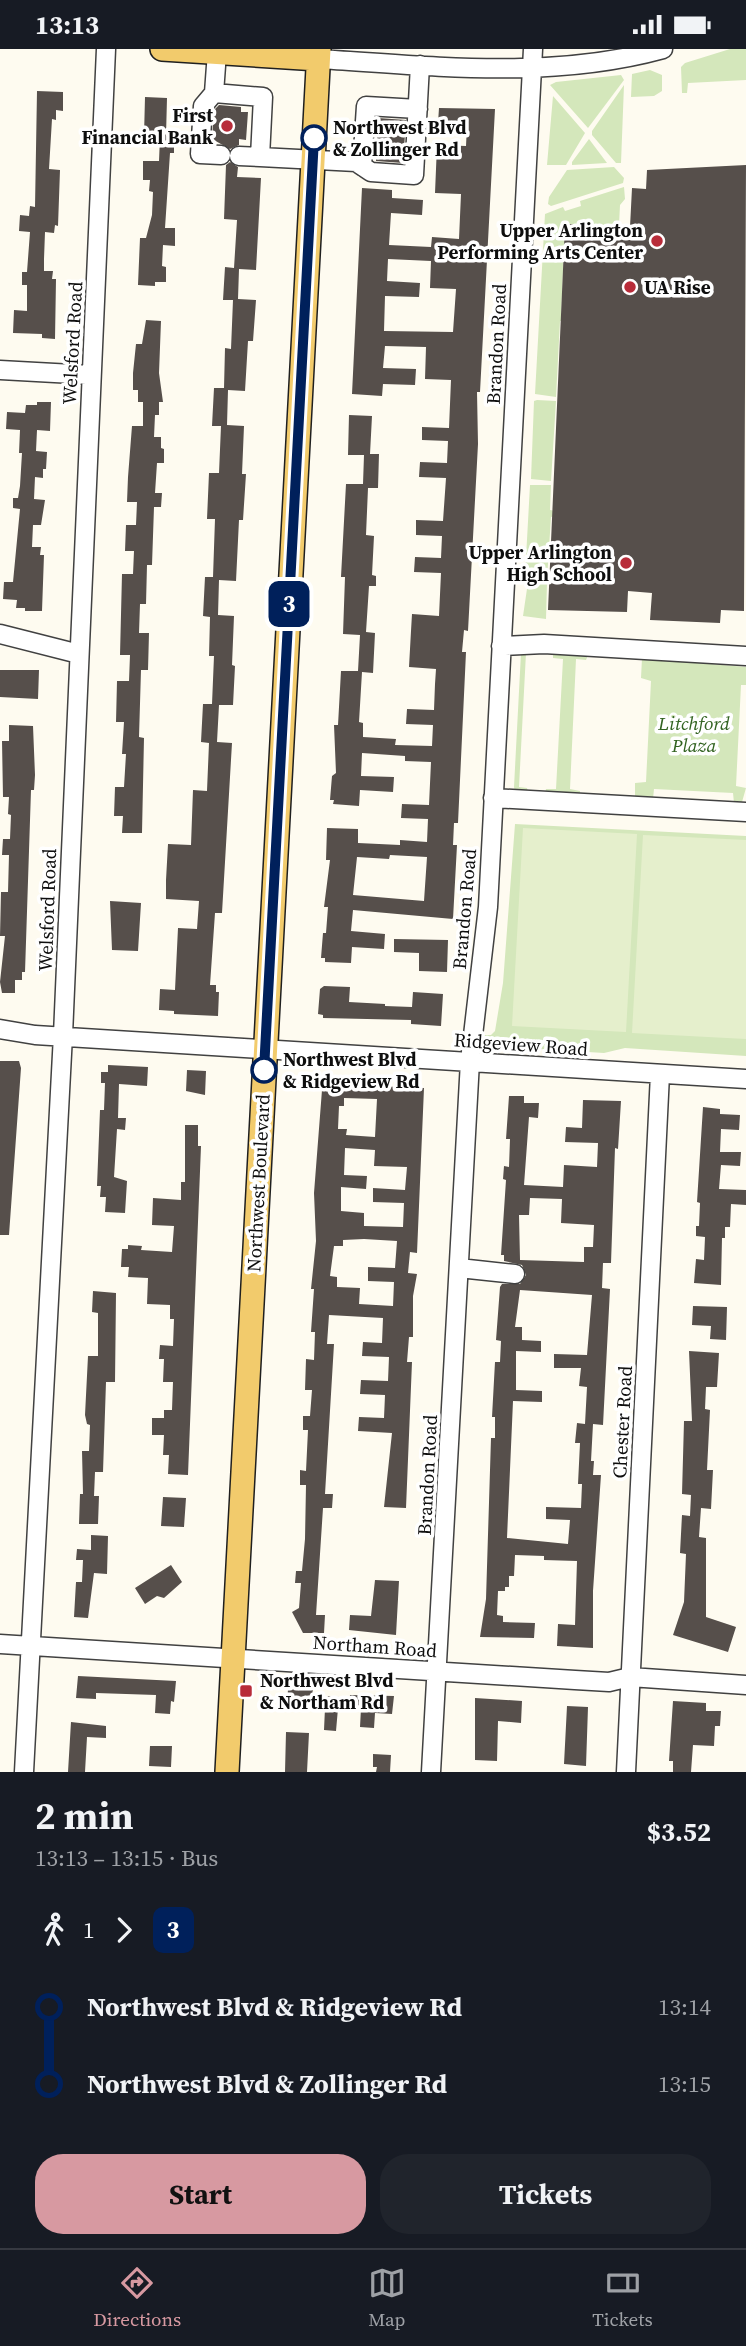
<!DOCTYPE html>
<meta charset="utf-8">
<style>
body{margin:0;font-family:"Source Serif 4",serif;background:#20242c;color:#f1f3f6;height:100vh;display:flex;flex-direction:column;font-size:26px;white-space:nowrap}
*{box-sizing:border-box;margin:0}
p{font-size:23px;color:#9ea1a6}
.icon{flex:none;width:38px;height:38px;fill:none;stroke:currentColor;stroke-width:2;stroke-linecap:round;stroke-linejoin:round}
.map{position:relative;height:1723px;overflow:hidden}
.side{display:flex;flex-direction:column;background:#171b24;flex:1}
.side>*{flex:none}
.badge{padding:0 14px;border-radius:10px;font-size:24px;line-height:46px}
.map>.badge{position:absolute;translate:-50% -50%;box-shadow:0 0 0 4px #fff}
.legs{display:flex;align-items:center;gap:10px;height:77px;padding:0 35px;font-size:23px}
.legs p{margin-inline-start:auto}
.summary{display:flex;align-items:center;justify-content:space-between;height:119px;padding:0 35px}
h1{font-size:38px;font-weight:700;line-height:52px}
.primary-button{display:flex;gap:14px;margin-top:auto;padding:14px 35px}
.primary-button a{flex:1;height:80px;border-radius:28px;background:#d799a1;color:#111;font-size:28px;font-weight:700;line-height:80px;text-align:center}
.primary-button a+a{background:#20242c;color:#f1f3f6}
ul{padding:0 35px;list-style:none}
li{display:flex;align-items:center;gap:24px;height:77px;font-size:26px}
li i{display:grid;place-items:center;width:10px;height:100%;margin:0 9px;background:currentColor}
li i::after{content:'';width:18px;height:18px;margin:-9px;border:5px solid;border-radius:50%;background:#171b24}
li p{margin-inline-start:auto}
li:first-child i{background:linear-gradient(#0000 50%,currentColor 0)}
li:last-child i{background:linear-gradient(currentColor 50%,#0000 0)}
.status{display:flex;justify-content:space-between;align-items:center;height:49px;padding:0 35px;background:#171b24;direction:ltr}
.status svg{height:19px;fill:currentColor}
.tab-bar{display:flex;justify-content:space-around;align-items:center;height:98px;border-top:2px solid #363941;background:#171b24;font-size:19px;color:#9ea1a6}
.tab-bar a{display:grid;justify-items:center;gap:4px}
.tab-bar .current{color:#d799a1}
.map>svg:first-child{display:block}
.green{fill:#d4e7bb}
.pitch{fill:#e5efcc}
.building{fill:#564f4b;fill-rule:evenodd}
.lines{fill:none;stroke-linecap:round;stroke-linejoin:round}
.minor-casing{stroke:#414141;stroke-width:21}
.major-casing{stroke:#1f1f1f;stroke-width:26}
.minor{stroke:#fff;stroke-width:18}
.major{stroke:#f2cb6c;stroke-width:23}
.line-1-casing{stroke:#fff;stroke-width:16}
.line-1{stroke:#00205b;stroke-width:10}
.poi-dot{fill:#b82c39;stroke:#fff;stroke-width:2.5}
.stop-1-dot{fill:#fff;stroke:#00205b;stroke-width:3.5}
.labels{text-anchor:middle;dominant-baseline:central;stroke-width:7;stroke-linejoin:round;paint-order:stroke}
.poi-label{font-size:19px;font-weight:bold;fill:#0e0e0e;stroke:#fff;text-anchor:end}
.stop-label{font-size:19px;font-weight:bold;fill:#0e0e0e;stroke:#fff;text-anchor:start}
.street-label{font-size:19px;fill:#0e0e0e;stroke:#fff}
.park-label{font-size:19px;font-style:italic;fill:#326321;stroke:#fff}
</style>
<div class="status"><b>13:13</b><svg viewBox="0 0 49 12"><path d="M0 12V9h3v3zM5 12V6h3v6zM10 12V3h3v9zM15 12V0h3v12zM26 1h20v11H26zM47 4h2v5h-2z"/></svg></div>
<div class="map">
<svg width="746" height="1723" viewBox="0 0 746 1723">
<rect width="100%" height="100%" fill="#fefbf0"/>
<path class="green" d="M730,0H746V31L688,34L687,44H682L681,18L685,14Z
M650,21L662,26V42L654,47L631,48L632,25Z
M621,26L624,31L588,79L550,36L556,33Z
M624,36L621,114H616L592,86V82Z
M553,47L585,84L566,116H547Z
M589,90L607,114L572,116V113Z
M614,118L624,129L623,134L551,157L548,155L549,148L567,121Z
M624,138L625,150L620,156L619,176L623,178L565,175L561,267L565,272H560L556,348L535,345L545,165L563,158L565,162L581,157L580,152Z
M537,351L556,352L551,432L531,430L534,352Z
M530,436H551L550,461L556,462L555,467L551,468L547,530L525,527Z
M528,533L547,534L546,570L523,567Z
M521,604H526L519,738L527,739L528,743H515L514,738Z
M553,604L588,606L586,611L576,610L570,740L580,742V746L545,744L546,740H556L563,610L553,609Z
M642,609L746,618V636H741L736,737L746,739L742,753L734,754L733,744L654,740L653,750L635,748V734L646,733L651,632L641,629Z
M515,775L746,787V1007L625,999L604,1004L491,997L486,994L483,986H491L495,982L503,934Z"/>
<path class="pitch" d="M523,779L637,785L626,983L512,977Z
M643,786L746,791V990L632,984Z"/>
<path class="building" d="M37,42L63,43V62L56,61V71L52,70L49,120L60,121L58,177L55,176L54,184L45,183L44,210V222H53L52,230H56L55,290L42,289V285L13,284L14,261L27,262V236H22V223H27L30,183L19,182L20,166L29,167L30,157L35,158Z
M145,48L167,49L166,87L174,88V104H170L165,179H175V197L163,196L162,217L166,218V233H155V237L138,236L140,189H146L152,166L153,143L149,142L150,131H143V112H159L160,88L144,87Z
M219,56L241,58V63H248L246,91L239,90V96L230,100L212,90L214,61Z
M439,59L495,60L480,343H477L478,395L468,582L464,581L462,603H466L458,774H454L453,796H457L453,870L353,861L351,882L385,885L384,900L352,898L351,914L325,913V909H321L323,884H326L328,858H324L330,811H326L327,779L358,780V794L400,796V791L427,793L428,770L401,769L402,755L429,756L431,713L405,712V707L362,704L361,727L394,728L393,743L360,741L359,757L333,755L334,751H330L332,727L336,724L334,676H338L341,622H358L360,586L343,585L345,528H341L346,435H363L364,406H348L349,366L372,367L370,405H379L378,439H368L366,486L374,487L372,526L376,527V537H369L366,583L375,584L373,624L362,623L359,673L363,674V688L396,690L395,696L432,697L433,676L406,675L407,660L434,661L435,635L436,620L409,618L411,582L412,565L439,567L441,524L414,523L415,508L441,509L442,487L416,486V471L443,472L446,429L419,428L420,413L447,414L448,392L422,391V378L449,379L451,331L425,330L426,298L385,297L383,319L416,320L415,336L383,335L382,347L352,345L362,139L392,141V149L423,151L422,166L391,164L389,196L431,198L432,188L459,190L461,145L435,144L437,96L466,97L467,76L438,74ZM388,210L431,212L430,239L456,240L453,283L384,282L385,247L419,248L420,234L387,232ZM390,806L427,808L424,852L353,846L357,808L389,810Z
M378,69L406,71L403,114L376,112Z
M230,113L238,118L237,128L261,129L256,221L239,220L238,250L256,251L253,292H248L245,342L228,341L227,376L244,377L242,425H246L243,471H239L236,532L219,531L218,566L234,567L232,616L235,617L233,656H219L217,693L232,694L222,864H215L210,936H216V943H219L218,967L174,965V962L159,961L160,940L175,941L178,879L197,880L199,852L166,850V831L168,795L191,796L193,741L207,742L209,694L201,693L203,655H212L214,607H209L210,568L203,567L205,528H213L215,470H207L209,424H219L221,377H212L214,339H224L225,299L231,300L233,251H223L225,218L234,219L237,171L224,170L226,116Z
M746,116L744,562L721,561L720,574L650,571L652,544L628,542L627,563L548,561L565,175L630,178L632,139L646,140L647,121Z
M146,271L161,272L159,324L163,353H159V366H155L154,388H161V399L164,400V414H157L155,444H162L161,458H154L152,516H147L146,555H140L139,584H149L148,621H141L139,688L144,689L142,784H122L123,767H114L115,738H124L126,705H122L124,673H116L117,632H129L130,606H120L122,525H133L134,502H125L126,476H136L137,453H127L128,428L132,377H143V353H138V341H133V324L136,295H142Z
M37,353H51L50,382L37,381L36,402L47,403L46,420H43V429L35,428L34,450L45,451L41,476H33L32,498H41L40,506H44L42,562H25V559H16L17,551L3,550L4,533H13L20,460L13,459V449H18L20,437L22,404H19L20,381L6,380L7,363L25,364L26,356H37Z
M0,621H39L38,650L0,648Z
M9,676L33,677L35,726L34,741H31L25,923H22V931H15V944H2L0,933L5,887H0L1,843H8L9,806H2L3,790H10L11,766L8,765L9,748H3L2,692H9Z
M110,852L141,854L138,902L112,901Z
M394,890L448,891L447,923L419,922V904L394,903Z
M324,937L350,938L349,953L385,955V957L412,958L413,943L443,945L441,977L411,975V971L323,969V966L318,965L320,940Z
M0,1012H19L21,1019L9,1186H0Z
M108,1016L148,1018L147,1037L119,1035L118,1069H126L125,1081L117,1080L114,1128L127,1132L125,1164L105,1163L106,1148H100L101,1137H97L100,1061H104L105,1034H101V1023H108Z
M187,1021L206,1022L205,1046L186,1042Z
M329,1035L424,1039L417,1204L410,1203L408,1224L417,1225L413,1247V1288H409L407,1313H412L406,1459L384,1458L392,1384L358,1382L359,1368L384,1369L385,1346L360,1345L361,1331L388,1332L389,1308L362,1307L363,1293L382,1294L383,1269L329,1266L327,1295H334L325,1445H333L332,1459H323L316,1566H325L324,1584H303L292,1563L299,1559L301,1534H295L296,1522H302L305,1490L306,1436H300V1421L306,1422L308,1381H303V1367H310L312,1341H305L306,1310L314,1311L315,1283H311L314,1240H311L316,1192L314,1144L322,1041H328ZM344,1049L377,1050L375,1088L346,1086L347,1080H338L339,1057H344ZM345,1099L375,1101L374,1117L407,1118L405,1141L373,1139V1153L404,1154L403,1178L364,1177V1164L341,1162V1138L366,1140L367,1127L344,1126ZM364,1190L397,1192L395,1219L368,1218V1232L394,1233L393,1257L359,1255L360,1239L337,1238V1228L330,1227L334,1197H343V1191Z
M509,1047H524V1054H539L538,1069L529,1068L524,1136L563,1138L564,1116L597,1118L598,1094L565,1093L566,1078L582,1079L583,1051L621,1052L618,1100L615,1099L611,1214H603L602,1239L610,1240L603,1376L593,1375L591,1412H594L593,1426H601L593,1542V1599L557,1597L558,1575L575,1576L577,1512L544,1511V1507L515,1506L514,1527H509V1538H505V1542H498L497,1566L503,1567V1573L535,1574L534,1589L480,1588L486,1550L491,1389H495V1368H492L495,1313H500L501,1292L496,1291L500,1238L502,1235H520L526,1226L522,1216L504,1212V1206H501L506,1131L503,1130L504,1117L509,1118L510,1090H506ZM530,1149L562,1150L561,1174L594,1176L593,1198H584V1213L520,1211L519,1166H529ZM520,1241L592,1246L587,1306L554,1305V1319H581L579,1337L587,1338L585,1375L577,1374L575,1394H580L578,1435H582L581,1459L546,1458V1470L570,1471L568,1495L507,1489L513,1352L542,1353V1342L516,1341V1302L541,1303V1292L522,1291V1278H515Z
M703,1058L720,1060V1065L740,1066L739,1081L721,1080L720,1103H741L740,1117L721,1116L719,1140L746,1141V1156L731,1155L730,1178H725V1189H722L721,1236L694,1234L696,1210L704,1211L705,1188L696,1187V1177H699L700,1154L697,1153Z
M185,1076H198V1097H201L188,1426L168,1425L169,1406H163L164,1386H152V1369H164V1361H172L173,1333H163L164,1310H159L160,1296L173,1297L174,1270H170V1256L147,1255L148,1229L128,1228L129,1218H121L122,1200H128V1196L142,1197L141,1201L172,1203L174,1177L152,1176L153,1149L181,1151V1133H185Z
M93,1242L116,1244L115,1333H106L103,1423H95L94,1447H99L98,1475H79L80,1445H83L82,1402H89L90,1376L87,1375L85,1366L88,1307H98V1264L92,1263Z
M693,1257L727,1258L726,1291L710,1290L711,1277L692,1276Z
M689,1302L719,1304L717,1338H706L705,1360L710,1361L707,1421H713L711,1460L701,1459L699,1488L706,1489V1568L736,1578L728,1603L673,1586L684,1553L686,1505L680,1504L682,1466L690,1467L691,1446L682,1445L684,1372H692Z
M163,1448L186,1449L184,1478L161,1477Z
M91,1486L108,1487L107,1525L94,1524L88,1569L74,1568L76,1533H82L83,1511H76L77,1500L91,1501Z
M171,1516L182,1533L164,1549L157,1547L145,1555L135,1539Z
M375,1531L399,1532L396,1586L349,1581L350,1566L371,1567Z
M78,1627L176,1632L174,1653L171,1652L170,1665L155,1664L156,1646L96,1644V1650L76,1649Z
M288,1639L313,1640L312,1646L339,1648L336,1682L324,1681L325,1659L287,1661Z
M350,1646L394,1647L392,1665L375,1664L374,1679L360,1678L361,1659H349Z
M475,1649L522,1652L521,1674L498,1672L497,1712L475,1711Z
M673,1652L706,1654V1662H721L720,1677H715L714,1697L693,1696L691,1723H673V1712H669Z
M567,1657L588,1658L586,1717L564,1715Z
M71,1673L106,1677V1689L87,1688L85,1723H68Z
M286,1683L309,1684L307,1723H285Z
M150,1697H172L171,1718L149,1717Z
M373,1705L391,1706L390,1723H376L377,1718H373Z"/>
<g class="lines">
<defs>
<path id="minor" d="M217,3L214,44L263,48L260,108L356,113L371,123L414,126L420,16
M318,10C433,17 550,31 663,0
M214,44L203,57L200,105L221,106
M239,107L260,108
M362,117L366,57L418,60
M0,321L91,326
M0,585L79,605
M501,597L544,595L746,607
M493,749L746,763
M0,980L35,986L746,1030
M459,1219L515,1225
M0,1595L575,1631L609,1633L630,1628L746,1636
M24,1723L63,986L106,0
M431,1723L470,1012L488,858L533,0
M626,1723L660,1025"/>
<path id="major" d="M162,0L318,10
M227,1723L319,0"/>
</defs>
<use href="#minor" class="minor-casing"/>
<use href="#major" class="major-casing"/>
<use href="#minor" class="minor"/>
<use href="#major" class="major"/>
</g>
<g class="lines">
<defs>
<path id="line-1" d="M264,1021L314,89"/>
</defs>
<use href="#line-1" class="line-1-casing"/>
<use href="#line-1" class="line-1"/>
</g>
<g class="poi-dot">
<circle cx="227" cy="77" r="7"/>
<circle cx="657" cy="192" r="7"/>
<circle cx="630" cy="238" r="7"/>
<circle cx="626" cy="514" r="7"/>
<rect x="239" y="1635" width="14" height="14" rx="3.5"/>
</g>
<g class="stop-1-dot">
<circle cx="314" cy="89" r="12"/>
<circle cx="264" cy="1021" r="12"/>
</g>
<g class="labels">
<g class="poi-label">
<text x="213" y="66">First<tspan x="213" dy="22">Financial Bank</tspan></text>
<text x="643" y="181">Upper Arlington<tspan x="643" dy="22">Performing Arts Center</tspan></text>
<text x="644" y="238" text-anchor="start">UA Rise</text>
<text x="612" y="503">Upper Arlington<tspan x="612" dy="22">High School</tspan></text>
<text x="260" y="1631" text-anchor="start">Northwest Blvd<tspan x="260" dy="22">&amp; Northam Rd</tspan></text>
</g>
<g class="stop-label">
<text x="333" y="78">Northwest Blvd<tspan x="333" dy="22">&amp; Zollinger Rd</tspan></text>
<text x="283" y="1010">Northwest Blvd<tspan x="283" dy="22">&amp; Ridgeview Rd</tspan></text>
</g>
<g class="street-label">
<text transform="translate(72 294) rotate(-87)">Welsford Road</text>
<text transform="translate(496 295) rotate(-87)">Brandon Road</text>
<text transform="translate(464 860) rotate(-85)">Brandon Road</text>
<text transform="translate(47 861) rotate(-88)">Welsford Road</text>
<text transform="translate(521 995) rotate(4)">Ridgeview Road</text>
<text transform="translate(258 1134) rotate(-87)">Northwest Boulevard</text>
<text transform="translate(622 1373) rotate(-87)">Chester Road</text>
<text transform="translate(427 1426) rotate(-87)">Brandon Road</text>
<text transform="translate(375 1597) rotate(4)">Northam Road</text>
</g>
<g class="park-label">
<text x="694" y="674">Litchford<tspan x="694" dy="22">Plaza</tspan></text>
</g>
</g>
</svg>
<b class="badge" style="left:289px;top:555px;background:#00205b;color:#fff">3</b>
</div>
<section class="side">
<div class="summary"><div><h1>2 min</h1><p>13:13 – 13:15 · Bus</p></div><b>$3.52</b></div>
<div class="legs"><svg class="icon" aria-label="walk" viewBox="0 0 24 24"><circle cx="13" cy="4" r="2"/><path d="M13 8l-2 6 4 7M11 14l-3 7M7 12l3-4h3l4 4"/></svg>1<svg class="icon" aria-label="forward" viewBox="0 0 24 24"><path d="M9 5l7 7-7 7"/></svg><b class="badge" style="background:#00205b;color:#fff">3</b></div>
<ul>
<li><i style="color:#00205b"></i><b>Northwest Blvd &amp; Ridgeview Rd</b><p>13:14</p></li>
<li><i style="color:#00205b"></i><b>Northwest Blvd &amp; Zollinger Rd</b><p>13:15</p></li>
</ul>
<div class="primary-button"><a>Start</a><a>Tickets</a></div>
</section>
<nav class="tab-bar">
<a class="current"><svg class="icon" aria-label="directions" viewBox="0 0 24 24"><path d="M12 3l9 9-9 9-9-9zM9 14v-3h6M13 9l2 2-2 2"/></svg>Directions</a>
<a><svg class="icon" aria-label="map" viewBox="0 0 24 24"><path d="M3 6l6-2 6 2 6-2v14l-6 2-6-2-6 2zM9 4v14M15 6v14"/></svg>Map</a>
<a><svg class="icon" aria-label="tickets" viewBox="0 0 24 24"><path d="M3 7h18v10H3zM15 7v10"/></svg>Tickets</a>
</nav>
